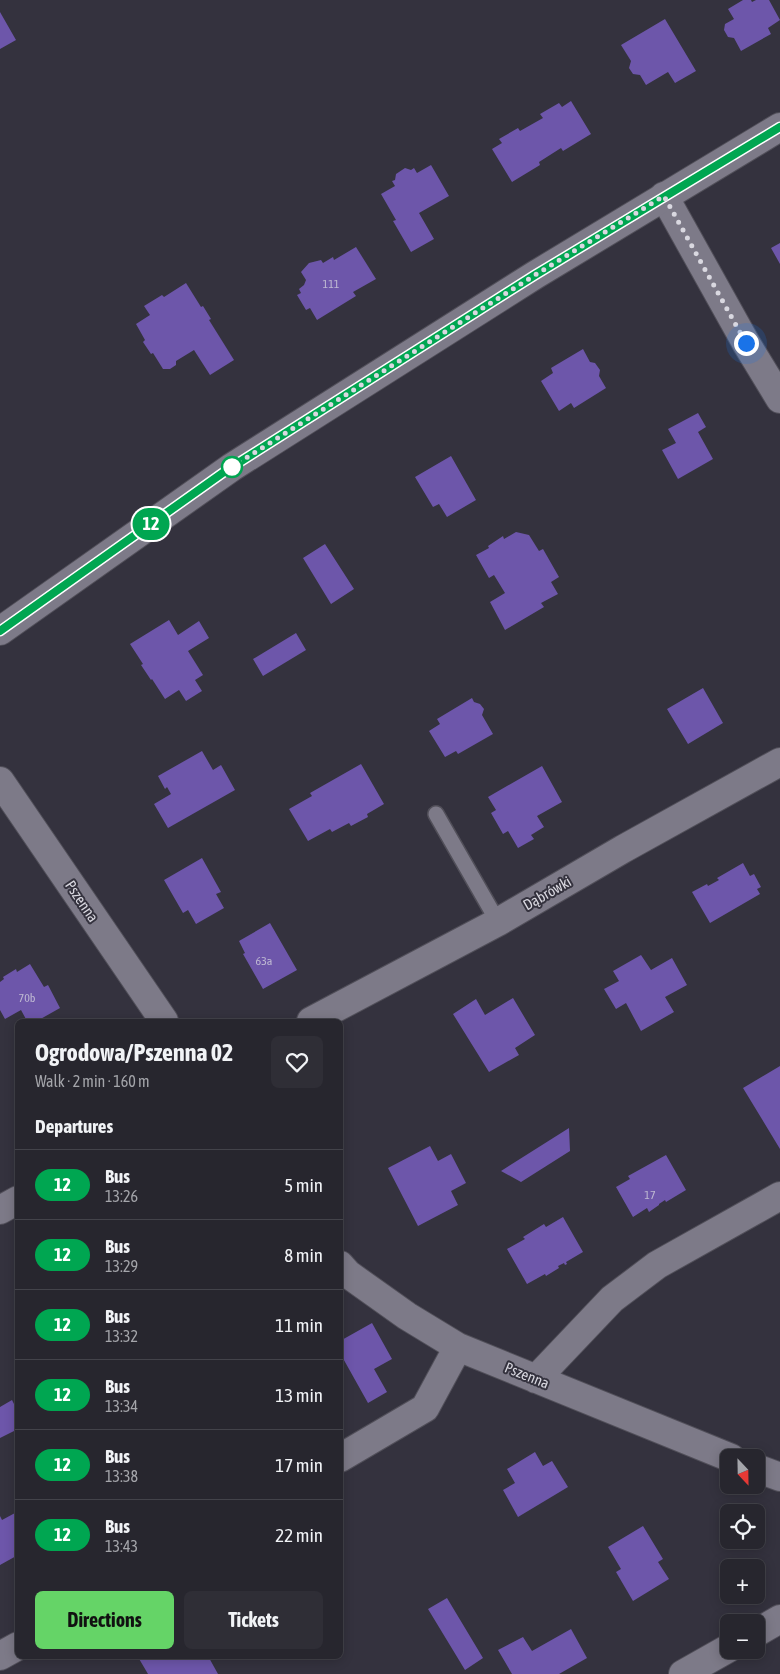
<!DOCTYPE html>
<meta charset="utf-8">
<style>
body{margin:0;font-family:"Asap Condensed",sans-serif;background:#2f2e36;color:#f1f3f6;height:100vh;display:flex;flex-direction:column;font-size:19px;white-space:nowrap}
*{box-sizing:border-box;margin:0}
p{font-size:16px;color:#a4a5aa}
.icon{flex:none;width:28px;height:28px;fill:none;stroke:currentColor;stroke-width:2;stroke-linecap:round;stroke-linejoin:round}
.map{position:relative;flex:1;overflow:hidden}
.panel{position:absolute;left:15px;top:1019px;width:328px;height:640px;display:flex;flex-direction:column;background:#27262e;border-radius:8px;box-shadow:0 2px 12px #0003,0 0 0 1px #43434a}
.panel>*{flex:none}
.badge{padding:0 10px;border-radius:16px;font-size:18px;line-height:32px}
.needle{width:32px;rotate:158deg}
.buttons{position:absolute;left:720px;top:1449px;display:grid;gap:10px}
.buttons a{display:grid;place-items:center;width:45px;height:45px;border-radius:8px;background:#27262e;box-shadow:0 2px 12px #0003,0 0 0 1px #43434a;font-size:25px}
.you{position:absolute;width:25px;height:25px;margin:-12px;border:4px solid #fff;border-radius:50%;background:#1a73e8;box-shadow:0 0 0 8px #1a73e833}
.map>.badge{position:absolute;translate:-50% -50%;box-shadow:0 0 0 2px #fff}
h2{padding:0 20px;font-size:19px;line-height:45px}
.round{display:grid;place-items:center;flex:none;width:52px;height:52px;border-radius:8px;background:#2f2e36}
.overview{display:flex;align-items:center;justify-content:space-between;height:85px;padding:0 20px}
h1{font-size:24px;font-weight:700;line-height:38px}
.cta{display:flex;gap:10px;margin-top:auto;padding:10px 20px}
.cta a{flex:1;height:58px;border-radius:8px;background:#65d467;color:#111;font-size:20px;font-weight:700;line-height:58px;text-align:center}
.cta a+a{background:#2f2e36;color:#f1f3f6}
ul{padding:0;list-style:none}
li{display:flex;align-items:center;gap:15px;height:70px;padding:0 20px;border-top:1px solid #43434a}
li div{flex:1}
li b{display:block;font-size:19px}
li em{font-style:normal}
li .badge{min-width:55px;font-weight:700;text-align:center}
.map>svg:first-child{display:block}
.building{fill:#6d56aa}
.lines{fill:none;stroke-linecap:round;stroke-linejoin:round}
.service-casing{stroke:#514f59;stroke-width:18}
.minor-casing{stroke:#514f59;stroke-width:30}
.tertiary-casing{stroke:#514f59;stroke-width:30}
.service{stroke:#7d7a88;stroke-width:15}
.minor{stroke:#7d7a88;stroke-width:28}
.tertiary{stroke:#7d7a88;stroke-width:28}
.line-casing{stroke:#fff;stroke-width:11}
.line{stroke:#00a651;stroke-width:8}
.walk{stroke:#d9d8e0;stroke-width:5;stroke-dasharray:0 9}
.stop-dot{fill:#fff;stroke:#00a651;stroke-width:2.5}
.labels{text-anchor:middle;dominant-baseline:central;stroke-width:4;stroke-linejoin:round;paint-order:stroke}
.number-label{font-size:12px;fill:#beb8d2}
.street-label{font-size:15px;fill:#d9d8e0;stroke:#34323e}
</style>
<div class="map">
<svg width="780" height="1674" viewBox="0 0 780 1674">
<rect width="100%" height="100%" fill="#34323e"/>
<path class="building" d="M743,0H751L752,2L756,0H769L780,20L768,28L771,34L741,51L734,38L728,37L724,30L725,24L734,19L728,9Z
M0,12L16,40L0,49Z
M665,19L696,71L675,83L668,72L646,85L640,75L633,74L629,68L631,61L621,45Z
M571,101L591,134L563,151L561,148L539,162L540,165L512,182L492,149L502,143L499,139L518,128L520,131L543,118L540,114L559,103L562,107Z
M431,165L449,196L419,213L434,239L411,252L393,221L396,220L381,194L395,186L392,181L395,180L396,174L405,168L411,170L414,168L417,173Z
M780,243V264L771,248Z
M356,247L376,279L353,292L356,296L317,320L310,308L306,310L297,295L301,293L299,289L304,285L306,280L301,272L309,263L321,260L323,263L333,257L334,260Z
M186,283L201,307L203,306L211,319L209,320L234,360L210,375L194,350L176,361V365L170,369H163L153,353L151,354L143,342L145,340L136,324L150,315L144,306L162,295L164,297Z
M583,349L590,362L595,363L600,370L599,376L606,388L574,408L571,403L559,411L541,381L553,373L551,368Z
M698,413L706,427L698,432L713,459L678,479L662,450L676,443L668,429Z
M451,456L476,500L447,517L439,504L433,507L415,477Z
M516,532L529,535L539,551L543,549L559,577L551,582L558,594L541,603L544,607L505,630L490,602L505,593L494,575L489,578L476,555L489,548L488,546L503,536L504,539Z
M325,544L354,589L331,604L303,558Z
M169,620L178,635L199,621L209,638L188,651L203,675L195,680L202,691L186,701L179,690L165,699L152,679L151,680L141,665L143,664L130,644Z
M296,633L306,650L263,676L253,659Z
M703,688L723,723L688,744L667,709Z
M472,698L474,702L480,704L484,709L482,715L493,734L458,754L456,751L445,757L429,731L440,724L437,719Z
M202,751L213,770L221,765L235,790L168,828L154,804L171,794L167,787L165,789L158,776Z
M361,764L384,804L367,814L368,817L351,826L349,823L332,832L330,829L308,841L289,809L312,796L310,793Z
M542,766L562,802L537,816L544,827L531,835L534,839L518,848L508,831L503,834L491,813L496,810L488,797Z
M202,858L221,892L216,894L224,908L196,924L188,910L183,913L164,880Z
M743,863L750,876L754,874L761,887L757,889L760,894L710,923L692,892L707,884L708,886L719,880L717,878Z
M270,923L297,970L263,989L243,954L245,953L239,941Z
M641,955L651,970L672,958L687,985L665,997L674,1012L641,1031L626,1003L616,1009L604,989L619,981L613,971Z
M30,964L44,987L48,985L60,1008L37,1021H27L21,1010L5,1019L0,1010V982L4,979L3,977L16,969L17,972Z
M513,998L535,1035L515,1048L519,1055L489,1072L453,1014L476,999L485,1015Z
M780,1066V1149L743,1088Z
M569,1128L570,1151L521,1182L501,1171Z
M430,1146L438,1161L451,1154L466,1183L451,1191L458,1205L418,1226L388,1168Z
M666,1155L686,1190L666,1202L665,1200L659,1204V1205L649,1212L647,1208L633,1217L616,1187L630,1179L628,1176Z
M563,1217L583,1252L566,1262L567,1264L565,1265L564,1263L558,1266L559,1268L546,1276L545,1274L527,1284L507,1249L525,1239L523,1237L544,1224L546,1227Z
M372,1323L392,1359L374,1369L387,1392L368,1403L340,1353V1341Z
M12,1400L14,1404L18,1402V1429L0,1438V1407Z
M535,1452L543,1466L552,1461L568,1487L518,1517L503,1490L515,1483L507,1469Z
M15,1513L18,1518V1555L0,1565V1516L2,1520Z
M643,1526L663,1559L658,1562L669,1579L633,1601L616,1572L621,1569L608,1547Z
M447,1598L483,1658L465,1670L428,1609Z
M571,1629L587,1658L559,1674H512L498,1650L523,1637L532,1651Z
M139,1656H208L218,1674H148L138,1657Z"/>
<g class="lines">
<defs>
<path id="service" d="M436,814L498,922"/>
<path id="minor" d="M664,196L746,343L780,399
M0,781L164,1021
M311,1021L498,922L623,849L780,762
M0,1210L18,1200
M340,1265L348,1274L407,1316L458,1347L731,1458
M536,1379L612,1299L657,1265L780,1196
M340,1458L425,1408L458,1347
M756,1468L780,1477
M756,1633L780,1619
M0,1656L18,1646
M683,1674L729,1648"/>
<path id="tertiary" d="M0,631L232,467L535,275L780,127"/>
</defs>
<use href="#service" class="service-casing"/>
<use href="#minor" class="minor-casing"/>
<use href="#tertiary" class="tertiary-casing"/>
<use href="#service" class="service"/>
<use href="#minor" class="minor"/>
<use href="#tertiary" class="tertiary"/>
</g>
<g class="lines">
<defs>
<path id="line" d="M0,631L224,472L535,275L780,127"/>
</defs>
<use href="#line" class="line-casing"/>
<use href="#line" class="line"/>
<path class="walk" d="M232,467L535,275L664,196L746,343"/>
</g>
<circle class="stop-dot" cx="232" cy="467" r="10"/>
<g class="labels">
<g class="number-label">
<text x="331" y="284">111</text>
<text x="264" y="961">63a</text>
<text x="27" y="998">70b</text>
<text x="650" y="1195">17</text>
</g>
<g class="street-label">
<text transform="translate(547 893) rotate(-30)">Dąbrówki</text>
<text transform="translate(82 901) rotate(56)">Pszenna</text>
<text transform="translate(527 1375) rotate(22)">Pszenna</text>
</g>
</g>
</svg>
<div class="buttons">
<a><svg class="needle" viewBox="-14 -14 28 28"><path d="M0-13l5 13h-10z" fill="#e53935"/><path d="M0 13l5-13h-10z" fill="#a4a5aa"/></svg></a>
<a><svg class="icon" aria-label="locate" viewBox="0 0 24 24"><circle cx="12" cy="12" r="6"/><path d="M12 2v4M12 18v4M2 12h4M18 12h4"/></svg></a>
<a>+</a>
<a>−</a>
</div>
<div class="you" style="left:746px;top:343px"></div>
<b class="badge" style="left:151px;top:524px;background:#00a651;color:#fff">12</b>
<section class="panel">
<div class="overview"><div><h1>Ogrodowa/Pszenna 02</h1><p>Walk · 2 min · 160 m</p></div><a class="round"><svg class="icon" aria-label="heart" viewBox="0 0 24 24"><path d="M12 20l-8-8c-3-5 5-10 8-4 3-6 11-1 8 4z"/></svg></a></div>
<h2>Departures</h2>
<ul>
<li><span class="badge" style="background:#00a651;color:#fff">12</span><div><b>Bus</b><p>13:26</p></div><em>5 min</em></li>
<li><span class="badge" style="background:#00a651;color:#fff">12</span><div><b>Bus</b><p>13:29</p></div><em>8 min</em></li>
<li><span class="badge" style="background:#00a651;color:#fff">12</span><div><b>Bus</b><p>13:32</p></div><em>11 min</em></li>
<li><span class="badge" style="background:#00a651;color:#fff">12</span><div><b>Bus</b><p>13:34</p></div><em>13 min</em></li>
<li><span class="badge" style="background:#00a651;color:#fff">12</span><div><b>Bus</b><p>13:38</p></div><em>17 min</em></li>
<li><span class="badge" style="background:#00a651;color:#fff">12</span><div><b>Bus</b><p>13:43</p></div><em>22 min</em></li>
</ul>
<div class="cta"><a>Directions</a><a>Tickets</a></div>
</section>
</div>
